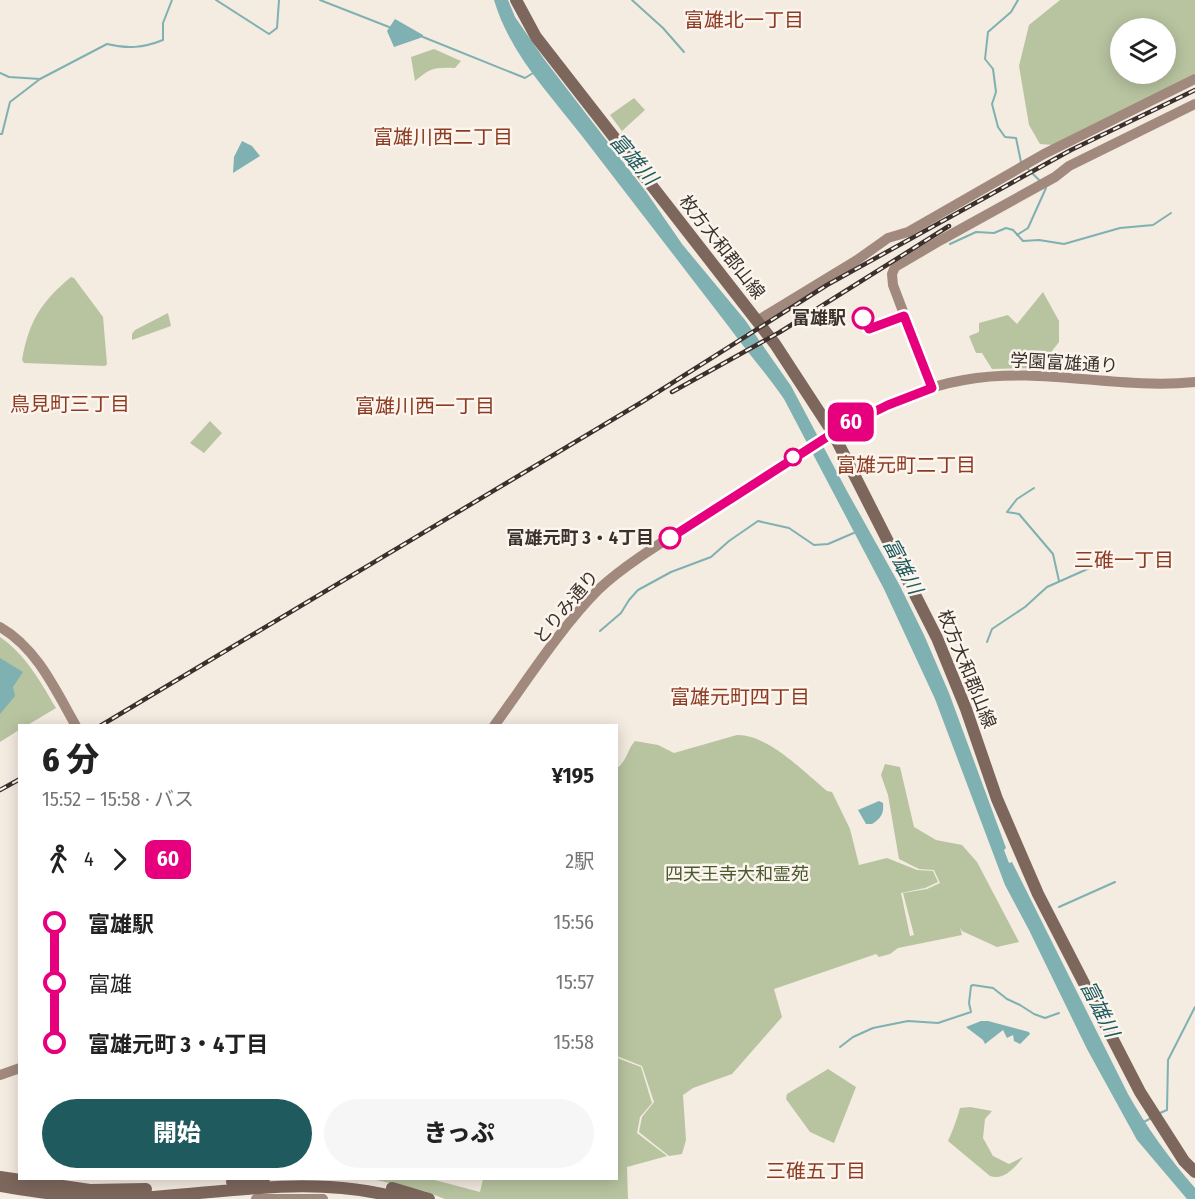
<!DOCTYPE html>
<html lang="ja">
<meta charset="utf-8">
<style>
body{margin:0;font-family:"Fira Sans Condensed","Noto Sans JP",sans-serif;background:#f6f6f6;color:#222;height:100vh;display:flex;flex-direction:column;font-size:22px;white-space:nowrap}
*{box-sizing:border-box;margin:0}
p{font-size:20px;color:#767676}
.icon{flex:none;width:33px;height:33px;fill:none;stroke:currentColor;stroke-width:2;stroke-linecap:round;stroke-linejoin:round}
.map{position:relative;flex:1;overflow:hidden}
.drawer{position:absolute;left:18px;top:724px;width:600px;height:456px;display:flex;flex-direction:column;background:#fff;border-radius:0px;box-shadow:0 3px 15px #0003}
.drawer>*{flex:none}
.badge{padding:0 12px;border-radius:9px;font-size:21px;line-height:39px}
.tools{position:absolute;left:1110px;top:18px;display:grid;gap:12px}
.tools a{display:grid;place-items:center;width:66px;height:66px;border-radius:50%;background:#fff;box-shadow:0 3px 15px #0003;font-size:30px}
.map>.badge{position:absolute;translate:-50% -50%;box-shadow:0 0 0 3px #fff}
.legs{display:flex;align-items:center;gap:9px;height:66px;padding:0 24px;font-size:20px}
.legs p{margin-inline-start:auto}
.overview{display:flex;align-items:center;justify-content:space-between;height:102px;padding:0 24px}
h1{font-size:33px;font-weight:800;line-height:45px}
.cta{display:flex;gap:12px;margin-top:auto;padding:12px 24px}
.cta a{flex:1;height:69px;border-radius:36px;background:#1f5a5e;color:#fff;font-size:24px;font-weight:800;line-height:69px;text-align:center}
.cta a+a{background:#f6f6f6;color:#222}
ul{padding:0 24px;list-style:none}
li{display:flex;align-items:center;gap:21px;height:60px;font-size:22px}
li i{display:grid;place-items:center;width:9px;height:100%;margin:0 8px;background:currentColor}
li i::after{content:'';width:15px;height:15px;margin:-8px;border:4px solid;border-radius:50%;background:#fff}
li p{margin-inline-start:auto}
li:first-child i{background:linear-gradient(#0000 50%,currentColor 0)}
li:last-child i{background:linear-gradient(currentColor 50%,#0000 0)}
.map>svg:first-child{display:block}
.green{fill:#b8c4a0;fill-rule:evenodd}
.water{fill:#7fb0b2}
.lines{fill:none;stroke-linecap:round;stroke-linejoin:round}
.stream{stroke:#7fb0b2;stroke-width:2}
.secondary{stroke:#a18a7d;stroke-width:10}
.primary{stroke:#7d675c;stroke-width:12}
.rail-casing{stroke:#3b302b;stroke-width:4.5}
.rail{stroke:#fbf5ee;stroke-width:2;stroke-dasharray:7;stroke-linecap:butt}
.line-1-casing{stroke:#fff;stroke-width:14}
.line-1{stroke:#e6007e;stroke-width:9}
.stop-1-dot{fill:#fff;stroke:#e6007e;stroke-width:3}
.labels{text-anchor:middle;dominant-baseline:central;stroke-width:5;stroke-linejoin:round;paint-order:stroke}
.street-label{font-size:18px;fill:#3b302b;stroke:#fbf5ee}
.stop-label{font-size:18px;font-weight:bold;fill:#3b302b;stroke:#fbf5ee;text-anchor:end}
.park-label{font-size:18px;fill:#4a5a2e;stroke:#fbf5ee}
.neighbourhood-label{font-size:20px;fill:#8c3b22;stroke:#fbf5ee}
.water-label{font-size:20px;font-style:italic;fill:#1f5a5e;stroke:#fbf5ee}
</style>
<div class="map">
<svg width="1195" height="1199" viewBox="0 0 1195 1199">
<rect width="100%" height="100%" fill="#f4ebe1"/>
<path class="green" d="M1060,0H1195V74L1053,145L1040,144L1029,125L1019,66L1029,25ZM1120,28H1166V74H1120Z
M434,49L461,61L455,68C435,67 430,68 415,81L411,57Z
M634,98L645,110L622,131L610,115Z
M71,277L74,278L103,317L107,364L105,366L24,363L22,360C29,321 41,302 71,277Z
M1043,292L1059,321V342L1044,361L1032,368L992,369L982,353H976L969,336L979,332V323L1008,315L1017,324Z
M168,313L171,326L132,340V334L135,330Z
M210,421L222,433L204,453L190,443Z
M0,637C26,655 40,681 56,708L26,726H20L19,730L0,742Z
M737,735C767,734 804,772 827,791L832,792L850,829L859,865L887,858L917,870L933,871L938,882L925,888L901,893L910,936L914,935L903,893L927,889L940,883L934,870L919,869L899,859L888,795L881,775L885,764L900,767L914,827L936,840L962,845L977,862L1019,942L997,947L962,931L960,927L962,935L898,948L890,954L879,957L876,954L774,989L782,1017L732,1074L693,1088L683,1095L686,1140L682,1154L669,1156L639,1132L642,1117L654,1102L642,1066L617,1056V768C627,761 627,750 635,741L658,745L674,753Z
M617,1058L641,1067L652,1103L640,1117L637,1133L667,1156L627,1167L628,1199H445L424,1191L372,1179H431L480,1192L483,1179H616Z
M828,1069L856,1087L834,1143L810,1132L786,1099L787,1094Z
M970,1107L992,1111L985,1119L983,1138L993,1156L1009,1164L1023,1157C1016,1167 1003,1181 990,1176L948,1141C953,1130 957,1119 960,1108Z"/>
<path class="water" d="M494,0H508L515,17L544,59L647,193L682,244L745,320L791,386L848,493L900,586L924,635L949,693L1006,848L1004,850L1009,863L1012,862L1128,1094C1147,1128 1169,1158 1195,1188V1199H1187L1137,1140L1087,1049L1029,930L1005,885L935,699L884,589L784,399C767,374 747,352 729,327C680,263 631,200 582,136C549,93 510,54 494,0Z
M395,19L423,35V37L394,47L387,31Z
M242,141L252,146L260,156L233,173L234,157Z
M0,658L23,672L13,687L15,696L0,714Z
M879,801L883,803C884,814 881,818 872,824H866L858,810Z
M981,1021H988L1029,1032L1030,1034L1020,1044L1014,1041L1013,1035L1007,1038L1003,1030L985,1044L983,1040L966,1027Z"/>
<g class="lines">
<path class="stream" d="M216,0L269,34L277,28L279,0
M320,0L389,27
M632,0L663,28L684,52
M1018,0L1011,12L988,32L985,59L993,69L996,92L992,104L998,127L1005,137L1016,138L1021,162
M423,37L525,78L533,73
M0,73L9,77L40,79
M0,134H2L10,102L40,79L107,44C127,49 143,48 163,40V23L172,0
M1027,168L1040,181
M1017,235L1028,228L1046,188
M950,244L976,232L994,233L1006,228L1013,230L1023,241L1039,240L1064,244L1120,228L1153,225L1171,213
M1034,488L1017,499L1007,512L1019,514L1053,554L1059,581
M600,631L621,613L629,600L638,590L671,572L711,557L729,541L758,521L789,528L814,545L828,544L856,532
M987,642L992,629L1025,607L1047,587L1092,567
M1059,907L1115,882
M840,1047L853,1037L873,1028L908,1021L938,1023L971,1012L969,1003L971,986L973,985L993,988L1007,999L1020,1005L1034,1014L1045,1018L1059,1013
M1160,1113L1167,1110L1168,1060L1195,1007
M1142,1123L1153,1117"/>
<path class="secondary" d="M757,321L857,260L888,238L908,232L1044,154L1195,79
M932,388L893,285L892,274L895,267L941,240L1055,177L1069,166L1195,104
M0,627C37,648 56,691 76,726
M494,726C526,682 561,627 599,589C629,561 676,534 711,511C787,462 872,396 964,380C1040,366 1118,390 1195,382
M0,1075L20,1068
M256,1199H323"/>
<path class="primary" d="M516,0L536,37L775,344L833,433L937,638L966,709L997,799L1038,894L1140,1092L1184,1161L1195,1172
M0,1177L90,1190L146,1189
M232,1182L264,1179
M0,1186C39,1192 79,1199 119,1199C213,1196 309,1172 402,1199
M392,1188L429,1199"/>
<defs>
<path id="rail" d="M672,392L780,332L949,226
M100,726L642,402L827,285L1071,150L1195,90
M0,790L20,779"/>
</defs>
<use href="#rail" class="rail-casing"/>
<use href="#rail" class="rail"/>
</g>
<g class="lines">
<defs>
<path id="line-1" d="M670,538L841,428L888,405L932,388L904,316L869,329L863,318"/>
</defs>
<use href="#line-1" class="line-1-casing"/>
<use href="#line-1" class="line-1"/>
</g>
<g class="stop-1-dot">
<circle cx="863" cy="318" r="10"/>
<circle cx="793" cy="457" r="8"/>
<circle cx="670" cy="538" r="10"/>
</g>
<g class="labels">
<g class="street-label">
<text transform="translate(722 247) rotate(52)">枚方大和郡山線</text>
<text transform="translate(1064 363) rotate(3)">学園富雄通り</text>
<text transform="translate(566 607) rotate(-50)">とりみ通り</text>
<text transform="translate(967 669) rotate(68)">枚方大和郡山線</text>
</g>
<g class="stop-label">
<text x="846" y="318">富雄駅</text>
<text x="654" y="538">富雄元町 3・4丁目</text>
</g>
<g class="park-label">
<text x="737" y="874">四天王寺大和霊苑</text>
</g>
<g class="neighbourhood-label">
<text x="744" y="20">富雄北一丁目</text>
<text x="443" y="137">富雄川西二丁目</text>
<text x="70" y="404">鳥見町三丁目</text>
<text x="425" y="406">富雄川西一丁目</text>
<text x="906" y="465">富雄元町二丁目</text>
<text x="1124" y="560">三碓一丁目</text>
<text x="740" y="697">富雄元町四丁目</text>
<text x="816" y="1171">三碓五丁目</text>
</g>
<g class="water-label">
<text transform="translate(634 159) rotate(49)">富雄川</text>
<text transform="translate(903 566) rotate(62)">富雄川</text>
<text transform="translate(1100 1009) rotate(63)">富雄川</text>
</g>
</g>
</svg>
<div class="tools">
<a><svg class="icon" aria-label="layers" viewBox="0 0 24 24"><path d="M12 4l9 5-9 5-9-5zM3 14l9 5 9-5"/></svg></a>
</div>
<b class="badge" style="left:851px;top:422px;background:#e6007e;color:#fff">60</b>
<section class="drawer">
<div class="overview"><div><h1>6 分</h1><p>15:52 – 15:58 · バス</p></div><b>¥195</b></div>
<div class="legs"><svg class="icon" aria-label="walk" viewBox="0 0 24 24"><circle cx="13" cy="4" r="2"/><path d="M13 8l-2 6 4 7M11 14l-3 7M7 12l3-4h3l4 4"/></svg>4<svg class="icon" aria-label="forward" viewBox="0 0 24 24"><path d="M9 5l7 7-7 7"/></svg><b class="badge" style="background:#e6007e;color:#fff">60</b><p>2駅</p></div>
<ul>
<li><i style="color:#e6007e"></i><b>富雄駅</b><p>15:56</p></li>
<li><i style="color:#e6007e"></i><span>富雄</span><p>15:57</p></li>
<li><i style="color:#e6007e"></i><b>富雄元町 3・4丁目</b><p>15:58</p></li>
</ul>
<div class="cta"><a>開始</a><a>きっぷ</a></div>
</section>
</div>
